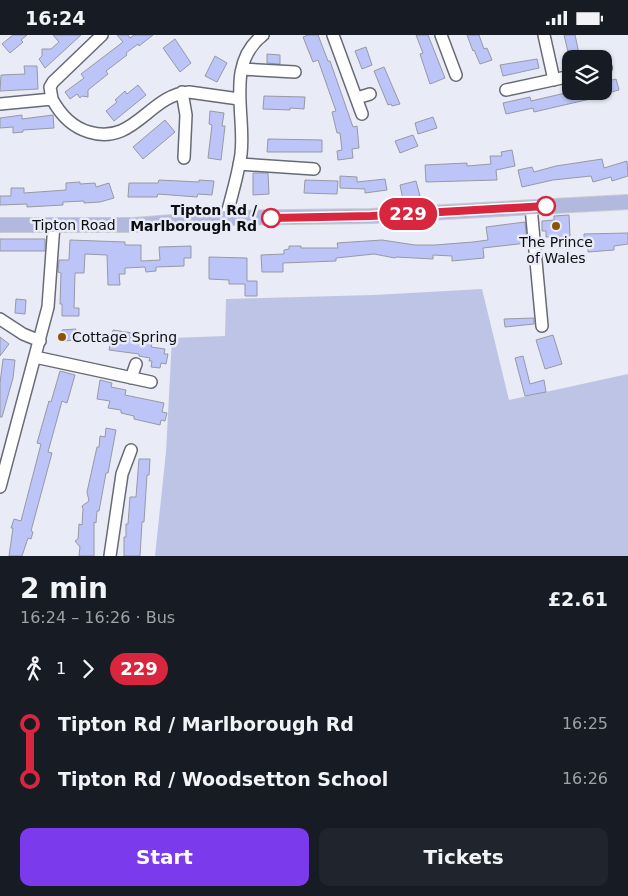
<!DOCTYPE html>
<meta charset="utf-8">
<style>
body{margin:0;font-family:"DejaVu Sans",sans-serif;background:#20242c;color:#f1f3f6;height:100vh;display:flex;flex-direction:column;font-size:19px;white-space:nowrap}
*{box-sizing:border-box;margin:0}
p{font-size:16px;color:#9ea1a6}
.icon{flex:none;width:28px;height:28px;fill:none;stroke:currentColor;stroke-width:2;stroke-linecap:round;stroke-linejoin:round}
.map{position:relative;height:521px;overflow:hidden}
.drawer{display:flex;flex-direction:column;background:#171b24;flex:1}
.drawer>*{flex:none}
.badge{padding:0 10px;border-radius:16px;font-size:18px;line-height:32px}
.controls{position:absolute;left:562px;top:15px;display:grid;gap:10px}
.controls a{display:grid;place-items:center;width:50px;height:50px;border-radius:10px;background:#171b24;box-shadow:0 1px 4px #0004;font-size:25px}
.map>.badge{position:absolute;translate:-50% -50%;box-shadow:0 0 0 2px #fff}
.legs{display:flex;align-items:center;gap:8px;height:55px;padding:0 20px;font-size:16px}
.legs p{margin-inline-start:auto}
.headline{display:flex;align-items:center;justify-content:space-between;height:85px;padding:0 20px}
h1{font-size:28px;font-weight:700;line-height:38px}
.primary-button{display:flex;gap:10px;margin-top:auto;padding:10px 20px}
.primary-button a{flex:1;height:58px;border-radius:10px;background:#7c3aed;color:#fff;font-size:20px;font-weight:700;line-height:58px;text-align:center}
.primary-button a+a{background:#20242c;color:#f1f3f6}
ul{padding:0 20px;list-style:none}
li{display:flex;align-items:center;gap:18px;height:55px;font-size:19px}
li i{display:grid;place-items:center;width:8px;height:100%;margin:0 6px;background:currentColor}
li i::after{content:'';width:12px;height:12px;margin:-6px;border:4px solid;border-radius:50%;background:#171b24}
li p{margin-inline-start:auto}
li:first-child i{background:linear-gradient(#0000 50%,currentColor 0)}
li:last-child i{background:linear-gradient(currentColor 50%,#0000 0)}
.status{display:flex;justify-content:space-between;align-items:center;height:35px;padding:0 25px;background:#171b24;direction:ltr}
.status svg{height:14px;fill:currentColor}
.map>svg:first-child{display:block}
.green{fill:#bec4e5}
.building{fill:#bcc4f8;stroke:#9799a4}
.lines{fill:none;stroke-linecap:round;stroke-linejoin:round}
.minor-casing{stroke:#686a74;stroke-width:14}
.major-casing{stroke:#c9caca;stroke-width:16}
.minor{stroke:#fff;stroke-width:11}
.major{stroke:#b3b9de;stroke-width:14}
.line-1-casing{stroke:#fff;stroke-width:11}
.line-1{stroke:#d7263d;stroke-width:8}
.stop-1-dot{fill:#fff;stroke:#d7263d;stroke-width:2.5}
.poi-dot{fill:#8b5505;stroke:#e9ebf7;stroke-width:2}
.labels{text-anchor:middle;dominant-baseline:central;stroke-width:5;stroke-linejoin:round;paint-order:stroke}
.stop-label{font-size:14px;font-weight:bold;fill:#0b0c10;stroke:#e9ebf7;text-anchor:end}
.street-label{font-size:14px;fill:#0b0c10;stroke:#e9ebf7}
.poi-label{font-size:14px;fill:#0b0c10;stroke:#e9ebf7}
</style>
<div class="status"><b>16:24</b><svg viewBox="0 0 49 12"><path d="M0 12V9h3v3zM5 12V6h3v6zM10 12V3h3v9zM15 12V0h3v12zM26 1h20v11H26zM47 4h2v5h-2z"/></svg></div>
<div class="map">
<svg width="628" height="521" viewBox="0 0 628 521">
<rect width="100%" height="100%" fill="#e9ebf7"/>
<path class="green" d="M482,254L509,365L628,339V521H155L166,417L172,303L225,301L226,264L374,260Z"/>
<path class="building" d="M13,0H27L21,5L23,7L10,18L2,9Z
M53,0H81L45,33L39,24L42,21V14H51L59,7Z
M117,0H128L130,3L134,0H153L139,11L138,9L126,18L127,20L106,36L108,39L88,55V62L82,61L80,63L77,59L70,64L65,57L84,43L81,39L123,7Z
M308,0H318L328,26H330L353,92L357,91L359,113L352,114L353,123L338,125L337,116L342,115L340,98H337L332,77L336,76L318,25L313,27L303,2Z
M416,0H428L445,43L430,49L420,19L423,18Z
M467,0H479L484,14L487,13L492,25L480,29L474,15L473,16Z
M564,0H575L580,23L571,24L570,25Z
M175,4L191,28L180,37L163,13Z
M366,12L372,30L362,34L355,16Z
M267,19L280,20V29L267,28Z
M215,21L227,28L217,47L205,41Z
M537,24L539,33L503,41L500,30Z
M24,31H37L38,54L0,56L1,40L25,39Z
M384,32L400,69L392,71L391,69L388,70L374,36Z
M616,44L619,55L604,59V47Z
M138,50L146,60L114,86L106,76L117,67L115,65L125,56L127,59Z
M574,56H589L590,64L534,77L533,73L506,79L503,68L530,62L531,66Z
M264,61L305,62L304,74L290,73V75L263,74Z
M210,76L224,78L222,91H225L221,125L208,123L212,90L209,89Z
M22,80V84L53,80L54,93L23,95V97L13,98V92L0,93V83Z
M433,82L437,93L418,99L415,88Z
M165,85L175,97L143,124L133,112Z
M413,100L418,111L400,118L395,106Z
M268,104L322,105V117H267Z
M512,115L515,131L496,135L497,145L426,147L425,130L467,128V131L491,129L490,121H502L501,117Z
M602,124L604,133L627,126L628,141L612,146L611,142L593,147L591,141L553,145L522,152L518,135L532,132L534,137L556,131Z
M253,138H268L269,159L253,160Z
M340,141L357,142V147L385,144L387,155L365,158V154L340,153Z
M159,145L199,147V145L214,146L212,160L198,159L197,162L158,159L157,162H128L129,148H158Z
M305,145L338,146L337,159L304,158Z
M416,146L420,161L403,165L400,150Z
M80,147V149L95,148L96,152L109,148L114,163L100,167L84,168V166L63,167V170L27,172V169L0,170V161H11V153H24V158L66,155V148Z
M569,180L570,201L546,202V196H542V186L554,185V181Z
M525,187L527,208L483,213L484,223L452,226V221L433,220V224L396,222L395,223L374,219L336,223V226L283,228V237H262L261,220L284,219V215L289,214V211H301V213H338L337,208L382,205L415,210H435L473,207L488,205L486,192Z
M628,198V209L614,211V215L588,217V211H584V199Z
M0,204H45V216H0Z
M70,205L125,207V210H141V226L160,225L159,212L191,211V223H184V231L156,232V236L146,237L145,232L125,233V239H119L120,250H108L107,220L85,219L84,238H75L74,273H79V281H62V269H60L61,238L58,237L59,225H69Z
M209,222L247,223V246H257V261H245V249H229V245L209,244Z
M16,264L26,265L25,279L15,278Z
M534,283V289L505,292L504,284Z
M76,294L77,305L63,306L62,295Z
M113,295L139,299L138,301L150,303L153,306L151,312L165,314L164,319H168L166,329L161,328L160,333L151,332L152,326H149L150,323L139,321V319L109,315Z
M553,300L562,329L545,334L536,305Z
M0,302L9,309L0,321Z
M523,321L530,349L544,345L546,357L525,361L515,323Z
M3,324L15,325L13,343L2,382H0V348Z
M60,336L75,340L67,368L62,366L48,417L52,418L31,496L33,497L31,504L28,503L22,521H9L13,493H11L14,484L21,486L41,409L37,408L49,366L51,367Z
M100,345L112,348L111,352L126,355L125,360L164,368L162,377L167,378L165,386L161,385L160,390L134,384V381L121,378V375L108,373L110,366L97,364Z
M106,393L116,395L108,438H106L99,476H97L96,488L94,487V521H79L80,512L75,506L78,504L79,489L82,490L83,474L82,471L89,466L87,457L97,412H99L100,401L105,402Z
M139,424H150L149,440H147L144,487H142L140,521H124V502H126V489H128L130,462H136Z"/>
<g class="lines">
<defs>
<path id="minor" d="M333,0L362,79
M441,0L456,40
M544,0L554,45
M242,34L295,37
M604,34L606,33
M506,55L571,41
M182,57L186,80L184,123
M357,63L370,59
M52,64L50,52L53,47L102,0
M0,69L52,64C60,79 72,92 89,97C134,111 149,60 189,57L239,64
M239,129L314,134
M531,172L542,291
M226,183C231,162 238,141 241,119C246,80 225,29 263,0
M0,284L23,299L40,306
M35,322L151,347
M131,343L136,329
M0,452L48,272L54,189
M110,521L122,439L131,415"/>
<path id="major" d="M0,190H134L226,183L371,181L628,167"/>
</defs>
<use href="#minor" class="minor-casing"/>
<use href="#major" class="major-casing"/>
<use href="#minor" class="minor"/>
<use href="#major" class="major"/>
</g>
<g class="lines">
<defs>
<path id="line-1" d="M271,183L371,181L546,171"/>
</defs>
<use href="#line-1" class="line-1-casing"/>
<use href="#line-1" class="line-1"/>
</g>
<g class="stop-1-dot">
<circle cx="546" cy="171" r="9"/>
<circle cx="271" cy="183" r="9"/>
</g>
<g class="poi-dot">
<circle cx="556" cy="191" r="5"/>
<circle cx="62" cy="302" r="5"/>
</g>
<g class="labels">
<g class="stop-label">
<text x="257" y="175">Tipton Rd /<tspan x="257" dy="16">Marlborough Rd</tspan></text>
</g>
<g class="street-label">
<text x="74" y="190">Tipton Road</text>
</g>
<g class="poi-label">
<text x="556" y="207">The Prince<tspan x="556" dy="16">of Wales</tspan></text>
<text x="72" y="302" text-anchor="start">Cottage Spring</text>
</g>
</g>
</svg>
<div class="controls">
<a><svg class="icon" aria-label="layers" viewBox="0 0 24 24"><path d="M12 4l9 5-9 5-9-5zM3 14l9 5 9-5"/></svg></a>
</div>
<b class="badge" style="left:408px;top:179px;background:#d7263d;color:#fff">229</b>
</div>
<section class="drawer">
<div class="headline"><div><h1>2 min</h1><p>16:24 – 16:26 · Bus</p></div><b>£2.61</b></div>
<div class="legs"><svg class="icon" aria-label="walk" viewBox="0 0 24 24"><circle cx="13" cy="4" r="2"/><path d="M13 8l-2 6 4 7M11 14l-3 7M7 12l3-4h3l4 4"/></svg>1<svg class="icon" aria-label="forward" viewBox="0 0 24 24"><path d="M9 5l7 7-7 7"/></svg><b class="badge" style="background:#d7263d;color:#fff">229</b></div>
<ul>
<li><i style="color:#d7263d"></i><b>Tipton Rd / Marlborough Rd</b><p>16:25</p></li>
<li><i style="color:#d7263d"></i><b>Tipton Rd / Woodsetton School</b><p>16:26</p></li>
</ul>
<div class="primary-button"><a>Start</a><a>Tickets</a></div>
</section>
